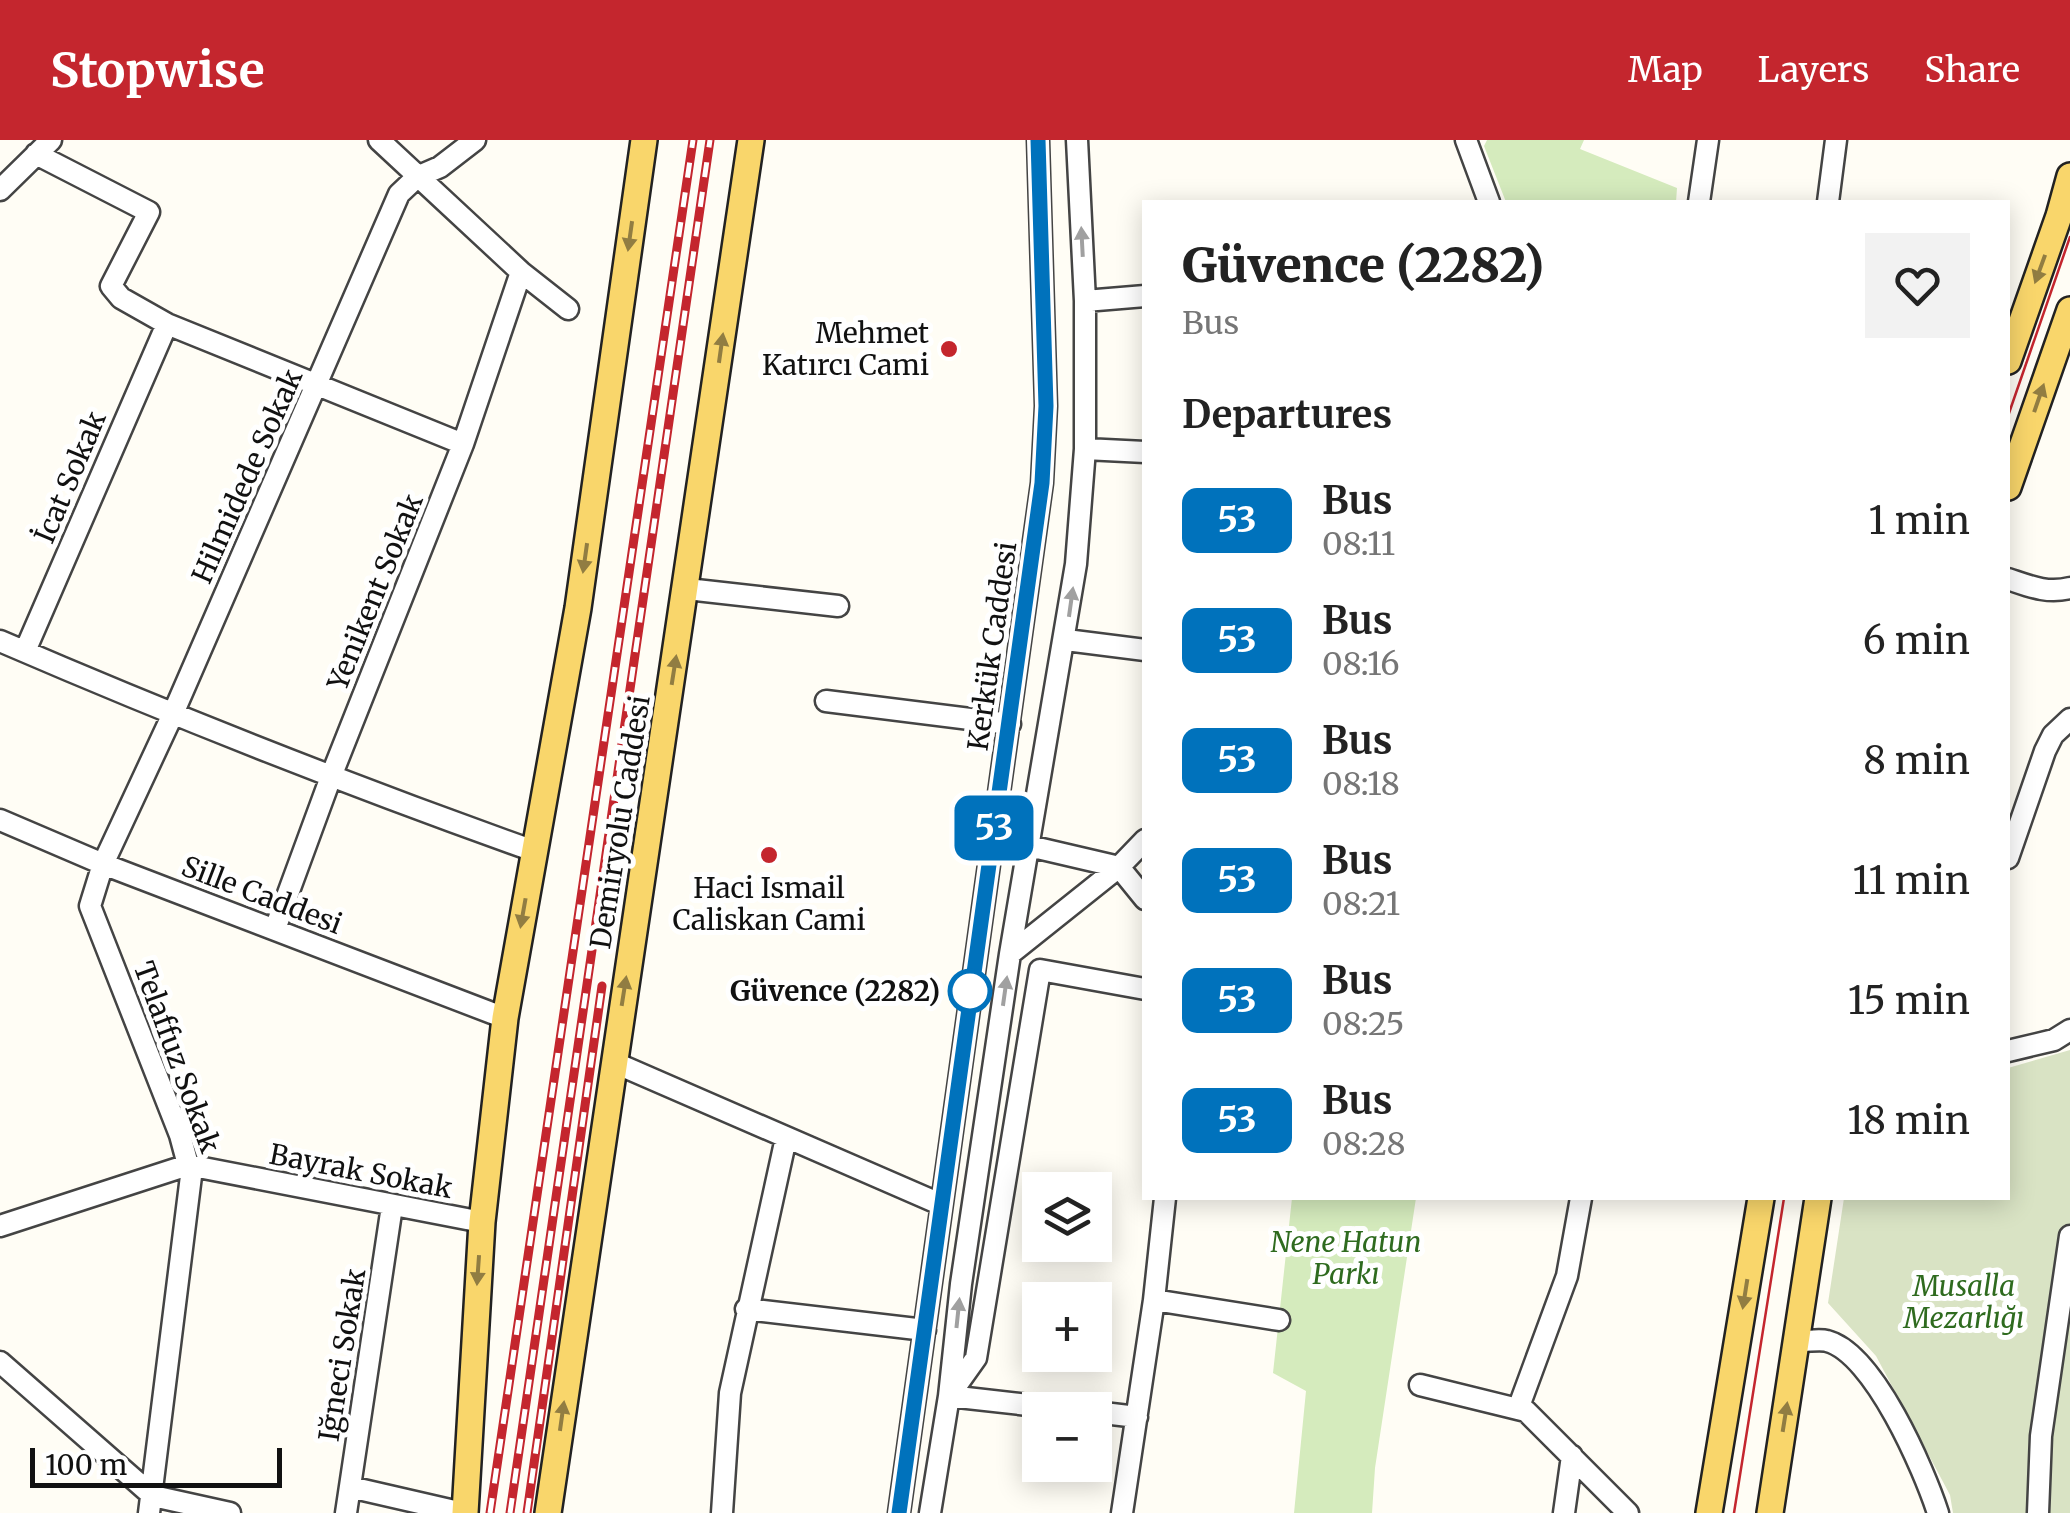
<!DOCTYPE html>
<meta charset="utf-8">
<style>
body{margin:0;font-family:Merriweather,serif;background:#f2f2f2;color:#222;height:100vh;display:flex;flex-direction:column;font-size:38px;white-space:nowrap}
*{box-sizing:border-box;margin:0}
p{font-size:32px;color:#767676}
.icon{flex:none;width:55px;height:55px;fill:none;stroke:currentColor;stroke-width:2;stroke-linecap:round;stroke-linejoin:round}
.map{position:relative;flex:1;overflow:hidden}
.side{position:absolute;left:1142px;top:60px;width:868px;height:1000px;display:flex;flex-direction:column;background:#fff;border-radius:0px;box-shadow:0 5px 25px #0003}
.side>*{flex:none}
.badge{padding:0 20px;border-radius:15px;font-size:35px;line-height:65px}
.buttons{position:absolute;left:1022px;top:1032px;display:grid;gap:20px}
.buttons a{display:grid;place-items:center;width:90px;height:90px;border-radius:0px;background:#fff;box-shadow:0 5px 25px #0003;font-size:50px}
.scale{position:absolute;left:30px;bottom:25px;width:252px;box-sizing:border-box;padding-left:10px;border:5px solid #111;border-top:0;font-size:28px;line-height:35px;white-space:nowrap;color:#111;-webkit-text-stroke:8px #fff;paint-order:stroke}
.map>.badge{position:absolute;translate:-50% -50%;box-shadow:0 0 0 5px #fff}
h2{padding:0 40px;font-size:38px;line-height:90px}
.round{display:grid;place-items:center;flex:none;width:105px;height:105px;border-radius:0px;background:#f2f2f2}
.summary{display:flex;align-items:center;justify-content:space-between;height:170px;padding:0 40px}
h1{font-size:48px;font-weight:800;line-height:75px}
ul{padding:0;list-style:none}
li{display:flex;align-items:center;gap:30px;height:120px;padding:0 40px}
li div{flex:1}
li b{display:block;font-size:38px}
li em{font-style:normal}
li .badge{min-width:110px;font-weight:700;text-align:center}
header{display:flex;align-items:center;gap:60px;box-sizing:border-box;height:140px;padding:0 50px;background:#c4262e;color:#fff}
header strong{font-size:48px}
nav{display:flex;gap:55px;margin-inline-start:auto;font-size:35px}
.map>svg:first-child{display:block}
.green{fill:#d5ebbd}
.cemetery{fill:#d9e3c4}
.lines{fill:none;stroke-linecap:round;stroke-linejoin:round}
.minor-casing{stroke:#444;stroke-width:25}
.major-casing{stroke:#222;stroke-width:30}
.minor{stroke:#fff;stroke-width:20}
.major{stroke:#f9d66b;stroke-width:25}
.tram{stroke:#c4262e;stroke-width:2.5}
.rail-casing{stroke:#c4262e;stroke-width:9}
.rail{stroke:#fff;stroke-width:5;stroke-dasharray:15;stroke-linecap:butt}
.oneway{fill:#917d42}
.oneway2{fill:#a0a0a0}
.line-casing{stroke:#fff;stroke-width:22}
.line{stroke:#0072bc;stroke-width:15}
.poi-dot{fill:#c4262e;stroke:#fff;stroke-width:4}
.stop-dot{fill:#fff;stroke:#0072bc;stroke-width:5}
.labels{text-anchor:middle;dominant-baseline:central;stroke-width:10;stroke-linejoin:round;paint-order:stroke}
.poi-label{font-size:28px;fill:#111;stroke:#fff;text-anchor:end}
.street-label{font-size:28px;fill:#111;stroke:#fff}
.stop-label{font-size:28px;font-weight:bold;fill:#111;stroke:#fff;text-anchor:end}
.park-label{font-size:28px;font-style:italic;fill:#2f6b1f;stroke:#fff}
</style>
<header>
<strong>Stopwise</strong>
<nav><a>Map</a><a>Layers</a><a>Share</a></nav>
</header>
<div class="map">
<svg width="2070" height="1373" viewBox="0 0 2070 1373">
<rect width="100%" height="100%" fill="#fffdf5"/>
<path class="green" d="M1487,0H1584L1580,9L1677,48L1676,62H1506L1484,6Z
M1292,1058H1416L1375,1328L1372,1373H1294L1306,1251L1273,1233Z"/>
<path class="cemetery" d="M2070,910V1373H1953L1950,1355L1876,1216L1828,1163L1844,1058H2008V928Z"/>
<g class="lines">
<defs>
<path id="minor" d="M379,0L521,132L568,169
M1466,0L1489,62
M36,14L149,72L111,146L121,158L167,184L463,304
M0,50L51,0
M1699,62L1708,0
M1828,62L1836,0
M1085,161L1145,156
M1085,309L1145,312
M2008,439C2029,446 2047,454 2070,448
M687,449L838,466
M1066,500L1145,510
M0,501C176,577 354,647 534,711
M25,511L167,184
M826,561L1010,584
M0,680L103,724L505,878
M1029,706L1119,727L1145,759
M2008,718L2045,611L2053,595L2070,579
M275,789L332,634L463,304L521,132
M1010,814L1119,727L1145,700
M2008,911L2054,900L2070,890
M613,922L940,1064
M0,1086L188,1025L482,1082
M1154,1160L1279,1180
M746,1169L925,1190
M1799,1191L1804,1201C1810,1201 1820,1199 1827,1201C1874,1213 1924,1330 1938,1373
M0,1222L153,1356L230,1373
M1420,1245L1526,1271L1628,1373
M1518,1269L1567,1136L1581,1058
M1073,1270L949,1256L976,1218L1040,830L1145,849
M1095,1272L1137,1277
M350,1347L463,1373
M149,1373L191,1036L180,995L90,766L103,724L172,576L399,54L417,37L440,27L475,0
M346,1373L392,1066
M722,1373L730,1253L786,998
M899,1373L1042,343L1046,266L1038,0
M930,1373L949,1256L961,1144L1010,814L1076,424L1085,309V161L1077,0
M1122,1373L1154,1160L1165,1058
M1564,1373L1572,1316
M2038,1373L2041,1296L2070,1096"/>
<path id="major" d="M2008,221L2059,76L2070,36
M2008,347L2070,170
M465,1373L482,1082L505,878L578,468L644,0
M548,1373L751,0
M1709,1373L1761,1058
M1770,1373L1818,1058"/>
</defs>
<use href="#minor" class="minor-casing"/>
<use href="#major" class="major-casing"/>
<use href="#minor" class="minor"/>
<use href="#major" class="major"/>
<path class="tram" d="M2008,276L2070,97
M1734,1373L1784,1058"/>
<defs>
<path id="rail" d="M490,1373L693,0
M510,1373L710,0
M527,1373L602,846"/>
</defs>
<use href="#rail" class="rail-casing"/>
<use href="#rail" class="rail"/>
</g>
<defs><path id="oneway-solid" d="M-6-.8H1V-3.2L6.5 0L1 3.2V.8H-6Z" transform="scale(2.5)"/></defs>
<g class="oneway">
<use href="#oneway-solid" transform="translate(630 96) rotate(98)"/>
<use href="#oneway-solid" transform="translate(2040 129) rotate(110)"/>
<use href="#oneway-solid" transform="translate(721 208) rotate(-82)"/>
<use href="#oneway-solid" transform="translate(2039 258) rotate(-71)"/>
<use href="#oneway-solid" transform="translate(585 418) rotate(98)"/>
<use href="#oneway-solid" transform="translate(674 530) rotate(-81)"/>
<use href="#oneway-solid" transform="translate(523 773) rotate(100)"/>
<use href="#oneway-solid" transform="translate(624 851) rotate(-81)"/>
<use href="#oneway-solid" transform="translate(478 1130) rotate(94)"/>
<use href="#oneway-solid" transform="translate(1745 1154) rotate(99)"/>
<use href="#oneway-solid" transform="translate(562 1276) rotate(-82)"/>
<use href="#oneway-solid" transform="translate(1785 1277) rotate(-81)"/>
</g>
<g class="oneway2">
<use href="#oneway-solid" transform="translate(1082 102) rotate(-93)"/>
<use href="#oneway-solid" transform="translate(1071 462) rotate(-82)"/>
<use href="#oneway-solid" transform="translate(1005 851) rotate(-82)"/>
<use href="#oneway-solid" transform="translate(958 1173) rotate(-84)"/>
</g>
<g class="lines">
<defs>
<path id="line" d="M899,1373L1042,343L1046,266L1038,0"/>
</defs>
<use href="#line" class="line-casing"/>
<use href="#line" class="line"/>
</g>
<g class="poi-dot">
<circle cx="949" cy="209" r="10"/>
<circle cx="769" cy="715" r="10"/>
</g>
<circle class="stop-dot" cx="970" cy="851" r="20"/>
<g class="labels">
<g class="poi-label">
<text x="929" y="193">Mehmet<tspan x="929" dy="32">Katırcı Cami</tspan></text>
<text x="769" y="748" text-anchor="middle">Haci Ismail<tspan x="769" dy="32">Caliskan Cami</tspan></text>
</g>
<g class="street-label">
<text transform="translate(247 336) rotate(-66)">Hilmidede Sokak</text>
<text transform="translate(70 337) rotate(-67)">İcat Sokak</text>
<text transform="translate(375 452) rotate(-68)">Yenikent Sokak</text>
<text transform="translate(992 506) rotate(-82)">Kerkük Caddesi</text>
<text transform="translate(620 682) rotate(-81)">Demiryolu Caddesi</text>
<text transform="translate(262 755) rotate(21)">Sille Caddesi</text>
<text transform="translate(177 917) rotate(70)">Telaffuz Sokak</text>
<text transform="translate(361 1031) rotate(11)">Bayrak Sokak</text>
<text transform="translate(342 1215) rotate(-81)">Iğneci Sokak</text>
</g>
<g class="stop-label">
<text x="940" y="851">Güvence (2282)</text>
</g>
<g class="park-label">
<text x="1346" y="1102">Nene Hatun<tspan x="1346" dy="32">Parkı</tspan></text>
<text x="1964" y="1146">Musalla<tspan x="1964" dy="32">Mezarlığı</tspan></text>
</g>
</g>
</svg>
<div class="buttons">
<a><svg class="icon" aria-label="layers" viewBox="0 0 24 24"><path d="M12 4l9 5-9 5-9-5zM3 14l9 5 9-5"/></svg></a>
<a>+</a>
<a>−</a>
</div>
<div class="scale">100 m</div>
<b class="badge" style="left:994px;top:688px;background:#0072bc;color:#fff">53</b>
<section class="side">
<div class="summary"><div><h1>Güvence (2282)</h1><p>Bus</p></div><a class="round"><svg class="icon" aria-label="heart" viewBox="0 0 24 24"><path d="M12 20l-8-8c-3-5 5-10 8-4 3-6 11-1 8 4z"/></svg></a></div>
<h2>Departures</h2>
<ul>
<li><span class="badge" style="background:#0072bc;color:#fff">53</span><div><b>Bus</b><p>08:11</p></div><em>1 min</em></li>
<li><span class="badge" style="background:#0072bc;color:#fff">53</span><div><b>Bus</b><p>08:16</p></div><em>6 min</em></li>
<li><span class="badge" style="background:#0072bc;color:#fff">53</span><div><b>Bus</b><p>08:18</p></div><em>8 min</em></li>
<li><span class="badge" style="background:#0072bc;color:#fff">53</span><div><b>Bus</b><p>08:21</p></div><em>11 min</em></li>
<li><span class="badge" style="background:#0072bc;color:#fff">53</span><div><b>Bus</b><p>08:25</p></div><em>15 min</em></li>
<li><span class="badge" style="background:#0072bc;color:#fff">53</span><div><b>Bus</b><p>08:28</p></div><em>18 min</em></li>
</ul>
</section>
</div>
